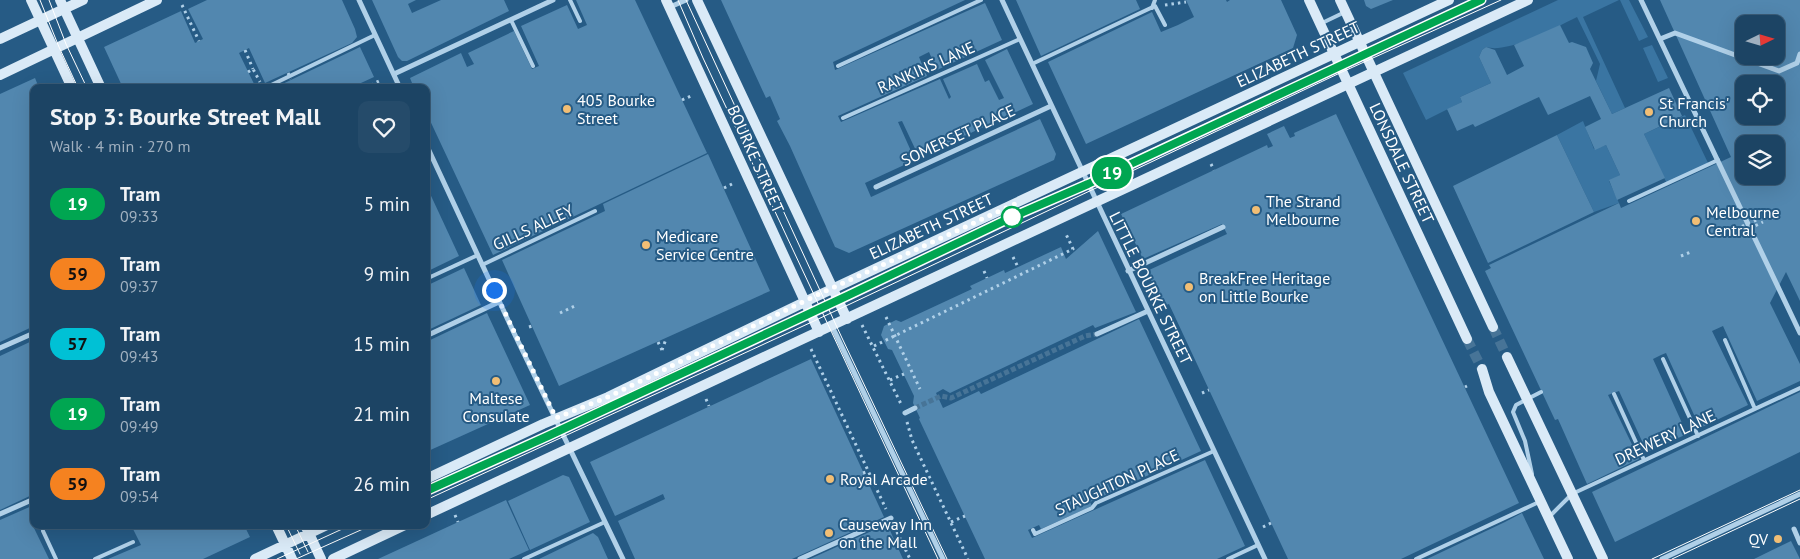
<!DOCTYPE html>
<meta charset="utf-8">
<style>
body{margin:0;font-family:"PT Sans",sans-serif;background:#254b6a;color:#f1f3f6;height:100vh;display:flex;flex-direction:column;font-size:19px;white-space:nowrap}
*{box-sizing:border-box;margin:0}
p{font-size:16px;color:#a0b0bf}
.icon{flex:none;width:28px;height:28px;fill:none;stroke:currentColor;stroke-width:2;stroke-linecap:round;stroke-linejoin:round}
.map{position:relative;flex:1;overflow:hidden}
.sheet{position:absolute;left:30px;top:84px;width:400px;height:445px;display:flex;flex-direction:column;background:#1c4464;border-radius:10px;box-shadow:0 5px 20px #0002,0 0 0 1px #3a5c78}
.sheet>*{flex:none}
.badge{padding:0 10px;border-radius:16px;font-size:18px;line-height:32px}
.needle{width:32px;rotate:85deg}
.controls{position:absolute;left:1735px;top:15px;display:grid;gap:10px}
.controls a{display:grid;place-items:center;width:50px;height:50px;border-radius:10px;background:#1c4464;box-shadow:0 5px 20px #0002,0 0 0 1px #3a5c78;font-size:25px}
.you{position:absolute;width:25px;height:25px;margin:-12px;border:4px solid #fff;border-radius:50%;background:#1a73e8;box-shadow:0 0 0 8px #1a73e833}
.map>.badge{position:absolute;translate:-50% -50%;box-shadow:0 0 0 2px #fff}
.round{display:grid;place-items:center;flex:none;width:52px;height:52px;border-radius:10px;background:#254b6a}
.head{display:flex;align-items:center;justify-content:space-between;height:85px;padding:0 20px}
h1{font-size:24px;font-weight:800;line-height:38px}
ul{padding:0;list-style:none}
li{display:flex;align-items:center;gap:15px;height:70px;padding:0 20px}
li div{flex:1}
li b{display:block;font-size:19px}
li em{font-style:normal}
li .badge{min-width:55px;font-weight:700;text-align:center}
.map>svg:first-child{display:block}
.green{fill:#3a75a2}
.building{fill:#5287af;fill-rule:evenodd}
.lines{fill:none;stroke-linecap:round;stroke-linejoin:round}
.street-tunnel{stroke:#477497;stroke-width:5;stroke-dasharray:5 2.5;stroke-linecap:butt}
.secondary-tunnel{stroke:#477497;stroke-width:10;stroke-dasharray:10 5;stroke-linecap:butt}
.path{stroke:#b0d0e8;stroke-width:3;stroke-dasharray:2.5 4;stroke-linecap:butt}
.lane{stroke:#b0d0e8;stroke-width:4}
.street{stroke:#b0d0e8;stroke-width:5}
.secondary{stroke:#daeaf7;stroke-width:10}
.tram{stroke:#fff;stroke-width:1}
.path-bridge{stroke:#b0d0e8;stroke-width:3;stroke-dasharray:2.5 4;stroke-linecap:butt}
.line-casing{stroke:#fff;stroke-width:11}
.line{stroke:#00a651;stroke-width:8}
.walk{stroke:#fff;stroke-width:5;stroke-dasharray:0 9}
.poi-dot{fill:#f1be75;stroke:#265b85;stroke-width:2}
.stop-dot{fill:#fff;stroke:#00a651;stroke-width:2.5}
.labels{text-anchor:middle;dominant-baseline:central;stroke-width:4;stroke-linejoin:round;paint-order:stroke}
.street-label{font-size:16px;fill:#fff;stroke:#265b85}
.poi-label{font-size:16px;fill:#fff;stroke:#265b85;text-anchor:start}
</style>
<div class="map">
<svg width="1800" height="559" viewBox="0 0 1800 559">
<rect width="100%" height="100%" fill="#265b85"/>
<path class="green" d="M1558,0H1619L1583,17L1625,108L1612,114L1596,81L1600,64L1577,17C1556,27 1509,54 1486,47L1482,50L1479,57L1491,83L1460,97L1462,102L1426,120L1403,73Z
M1620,0H1629L1648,37L1639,41Z
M1652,45L1668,78L1658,82L1643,48Z
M1685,115L1709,165L1667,184L1644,134Z
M1583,121L1594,149L1606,145L1620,175L1609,181L1619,203L1594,212L1557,135Z"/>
<path class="building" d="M207,0H342L355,29L357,37L352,43L265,83L249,48L239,53L256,88H123L104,47L181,11L195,43L203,39L188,9Z
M372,0H416L408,4L412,13L441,0H504L509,11L407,61H402L398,57Z
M576,0H635L707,153L493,255L426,112V88H414L410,78L461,53L467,67L474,64L468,53L514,31L532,69L539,66L521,26L567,5L578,29L587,25Z
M721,0H965L833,62L835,70L985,3L1002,40L937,70L929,52L919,57L927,76L838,116L841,122L940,79L949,99L951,97L943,79L977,64L985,82L989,80L999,100L1004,98L985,60L1007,49L1033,104L919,157L902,121L898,122L915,160L865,183L871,197L1040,119L1056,154L1054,160L849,253L835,247L790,146L777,121L780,119L770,96L766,98Z
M1016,0H1136L1140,9L1041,56Z
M1186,0H1226L1227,2L1230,0H1281L1297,35L1293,48L1086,144L1048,62L1152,12L1161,32L1178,25L1194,17Z
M1364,0H1393L1371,9L1366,6Z
M1660,0H1800V301L1786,272L1770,303L1800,364V381L1757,401L1723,326L1712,331L1748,405L1700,428L1666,353L1661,355L1653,359L1687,434L1647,452L1619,391L1608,395L1639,459L1587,484L1558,419L1555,420L1485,271L1491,268L1489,265L1619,203L1621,208L1731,157ZM1744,24H1776V56H1744ZM1744,84H1776V116H1744ZM1744,144H1776V176H1744Z
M1560,25L1569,43L1572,42L1586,47L1593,63L1590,69L1612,114L1669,88L1682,116L1644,134L1665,178L1617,200L1609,180L1620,175L1606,145L1595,150L1585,127L1601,119L1590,96L1548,115L1539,97L1475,127L1473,124L1457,131L1447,109L1462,102L1460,97L1491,83L1479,57L1482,50L1486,47L1495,50L1507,75L1524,66L1514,45Z
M360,47L374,77L350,88H274Z
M35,78L39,88H34V326L0,342V94Z
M1336,114L1519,503L1401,559H1288L1169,304L1163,306L1147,271L1227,234L1222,224L1143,259L1121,214L1267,145L1268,148L1273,146L1267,134L1284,126L1290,138L1295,136L1294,133Z
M1557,135L1594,212L1488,263L1453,186Z
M708,154L770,291L559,386L502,260L605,211L603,204Z
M426,185L459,256L426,272Z
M1098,231L1136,312L1095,328L1093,325L950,393L943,389L936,393L943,408L979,391L981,394L1139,319L1201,451L1090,502L1092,506L1041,529L1039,525L1028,530L1032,538L1205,460L1245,546L1217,559H985L919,419L920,418L913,403L914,396L892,350L888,349L881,335L884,326L896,320L901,322L972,289L970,286L1004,270L1005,273L1061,247L1066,259Z
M464,268L481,305L426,331V286Z
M487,313L530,405L426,452V342Z
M34,340V494L0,510V356Z
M811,359L884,517L792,559H635L618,521L665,499L663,494L615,516L590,462Z
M1800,392V452L1615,542L1592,492Z
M563,475L569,477L590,522L530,550L508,501Z
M506,500L529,550L509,559H378Z
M34,505V525H40L34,528L49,559H0V520Z
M1522,513L1544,559H1427L1505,522Z
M887,524L903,559H810Z
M131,525H244L250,537L203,559H108L141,545Z
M593,533L598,537L608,559H539Z
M1791,541L1800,559H1754Z"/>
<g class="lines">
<path class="street-tunnel" d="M915,408L941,396L951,398L1085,336L1097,334"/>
<path class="secondary-tunnel" d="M1493,327L1507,357
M1467,339L1482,369"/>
<path class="path" d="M182,5L199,41
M1165,5L1186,2
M245,50L253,69
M248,72L253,69L260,82
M365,88L381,80
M682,100L691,96
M1211,164L1214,170
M724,188L732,184
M1681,256L1693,251
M1013,257L1018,267
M984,271L987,278
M560,313L577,305
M886,317L920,389
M862,325L901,404
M529,327L532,326
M658,342L662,350
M874,346L1073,249L1065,232
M811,349L886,509
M662,350L666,339
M890,380L904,374
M1465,387L1467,386
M1202,393L1209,390
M706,399L709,406
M907,422L912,440L968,559
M863,473L869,471
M455,515L458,522
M951,522L965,516
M894,526L910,559
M1263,527L1271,523"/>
<path class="lane" d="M570,0L580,21
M1152,8L1155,0
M511,20L533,66
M1320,24L1345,12
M1032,64L1155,6L1165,25
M838,66L981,0
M265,88L375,35
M843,118L1020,39
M1629,201L1718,160
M482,265L595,211
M426,279L478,255
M1725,340L1755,409
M1663,359L1698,436
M1614,394L1644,460
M1532,474L1525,441L1513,412L1516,405L1541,392
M1550,516L1572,494L1800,388
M1033,530L1035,534L1092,508L1096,503L1214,451
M43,531L56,559
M95,559L133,542
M524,559L605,522
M1228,559L1258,545
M1416,559L1539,502"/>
<path class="street" d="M359,0L400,88
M1002,0L1265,559
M1641,0L1800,333
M670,7L686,0
M1660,39L1675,33L1779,71L1797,63L1800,54
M394,74L553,0
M426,144L514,333L623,559
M876,187L1051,106
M1128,271L1223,227
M832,326L943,559
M1097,334L1148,311
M426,336L499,302
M0,348L34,333
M905,413L915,408
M0,514L34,499
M1794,529L1800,543
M800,559L891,518
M1662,559L1800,494"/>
<path class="secondary" d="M31,0L72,88
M60,0L101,88
M666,0L819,332
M697,0L847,319
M1309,0L1467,339
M1340,0L1493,327
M0,39L83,0
M0,75L157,0
M1507,357L1603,559
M1482,369L1489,392L1568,559
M426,479L543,424L608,397L815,297L1449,0
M426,515L1528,0
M276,525L292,559
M305,525L321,559
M255,559L327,525
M333,559L405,525"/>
<path class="tram" d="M40,0L59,47L78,88
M49,0L66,44L87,88
M678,0L703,58L938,559
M686,0L842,338L947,559
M1419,29L1481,0
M887,277L1012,217L1070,192
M426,491L860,290
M426,500L814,321L1342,72L1501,0
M286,525L300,554
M295,525L308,552
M277,559L351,525
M296,559L372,525
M1652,559L1800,490
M1672,559L1800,499"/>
<path class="path-bridge" d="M288,73L291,79
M1736,229L1761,218
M1738,234L1763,222"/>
</g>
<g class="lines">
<defs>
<path id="line" d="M426,491L548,436L849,295L1012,217L1088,184L1481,0"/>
</defs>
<use href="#line" class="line-casing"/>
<use href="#line" class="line"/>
<path class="walk" d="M494,290L556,418L608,397L815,296L1015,204L1012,217"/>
</g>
<g class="poi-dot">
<circle cx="567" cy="109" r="5"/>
<circle cx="1649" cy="112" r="5"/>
<circle cx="1256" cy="210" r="5"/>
<circle cx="1696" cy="221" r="5"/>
<circle cx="646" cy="245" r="5"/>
<circle cx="1189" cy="287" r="5"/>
<circle cx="496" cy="381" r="5"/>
<circle cx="830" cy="479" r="5"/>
<circle cx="829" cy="533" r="5"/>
<circle cx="1778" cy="539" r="5"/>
</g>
<circle class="stop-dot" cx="1012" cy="217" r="10"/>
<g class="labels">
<g class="street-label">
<text transform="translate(1298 54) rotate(-25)">ELIZABETH STREET</text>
<text transform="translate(926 67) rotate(-24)">RANKINS LANE</text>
<text transform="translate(958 135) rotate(-25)">SOMERSET PLACE</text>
<text transform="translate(756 159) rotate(66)">BOURKE STREET</text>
<text transform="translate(1402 163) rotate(65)">LONSDALE STREET</text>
<text transform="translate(931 226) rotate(-25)">ELIZABETH STREET</text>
<text transform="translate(533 227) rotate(-25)">GILLS ALLEY</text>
<text transform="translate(1151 288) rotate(64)">LITTLE BOURKE STREET</text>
<text transform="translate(1665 437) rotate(-25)">DREWERY LANE</text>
<text transform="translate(1117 482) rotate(-25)">STAUGHTON PLACE</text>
</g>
<g class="poi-label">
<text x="577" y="100">405 Bourke<tspan x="577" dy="18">Street</tspan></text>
<text x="1659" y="103">St Francis'<tspan x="1659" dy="18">Church</tspan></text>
<text x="1266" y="201">The Strand<tspan x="1266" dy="18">Melbourne</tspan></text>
<text x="1706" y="212">Melbourne<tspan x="1706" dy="18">Central</tspan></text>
<text x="656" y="236">Medicare<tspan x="656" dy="18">Service Centre</tspan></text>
<text x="1199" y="278">BreakFree Heritage<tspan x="1199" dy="18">on Little Bourke</tspan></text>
<text x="496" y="398" text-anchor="middle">Maltese<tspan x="496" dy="18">Consulate</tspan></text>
<text x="840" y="479">Royal Arcade</text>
<text x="839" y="524">Causeway Inn<tspan x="839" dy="18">on the Mall</tspan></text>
<text x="1768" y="539" text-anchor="end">QV</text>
</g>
</g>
</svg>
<div class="controls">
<a><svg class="needle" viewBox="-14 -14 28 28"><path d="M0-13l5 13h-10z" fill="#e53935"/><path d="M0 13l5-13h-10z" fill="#a0b0bf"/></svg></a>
<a><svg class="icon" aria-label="locate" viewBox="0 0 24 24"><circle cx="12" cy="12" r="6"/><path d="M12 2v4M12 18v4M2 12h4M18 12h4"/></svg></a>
<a><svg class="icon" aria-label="layers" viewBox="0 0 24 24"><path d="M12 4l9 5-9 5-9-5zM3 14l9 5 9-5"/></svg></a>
</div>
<div class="you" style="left:494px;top:290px"></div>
<b class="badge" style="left:1112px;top:173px;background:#00a651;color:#fff">19</b>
<section class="sheet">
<div class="head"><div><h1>Stop 3: Bourke Street Mall</h1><p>Walk · 4 min · 270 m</p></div><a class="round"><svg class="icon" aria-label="heart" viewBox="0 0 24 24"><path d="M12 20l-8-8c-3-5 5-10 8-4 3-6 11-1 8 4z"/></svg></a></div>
<ul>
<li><span class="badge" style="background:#00a651;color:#fff">19</span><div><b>Tram</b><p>09:33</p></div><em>5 min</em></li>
<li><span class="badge" style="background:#f58220;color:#111">59</span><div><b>Tram</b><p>09:37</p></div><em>9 min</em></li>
<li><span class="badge" style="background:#00c1d5;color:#111">57</span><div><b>Tram</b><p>09:43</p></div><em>15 min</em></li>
<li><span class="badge" style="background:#00a651;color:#fff">19</span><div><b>Tram</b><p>09:49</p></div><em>21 min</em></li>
<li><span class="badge" style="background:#f58220;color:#111">59</span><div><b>Tram</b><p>09:54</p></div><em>26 min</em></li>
</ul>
</section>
</div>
